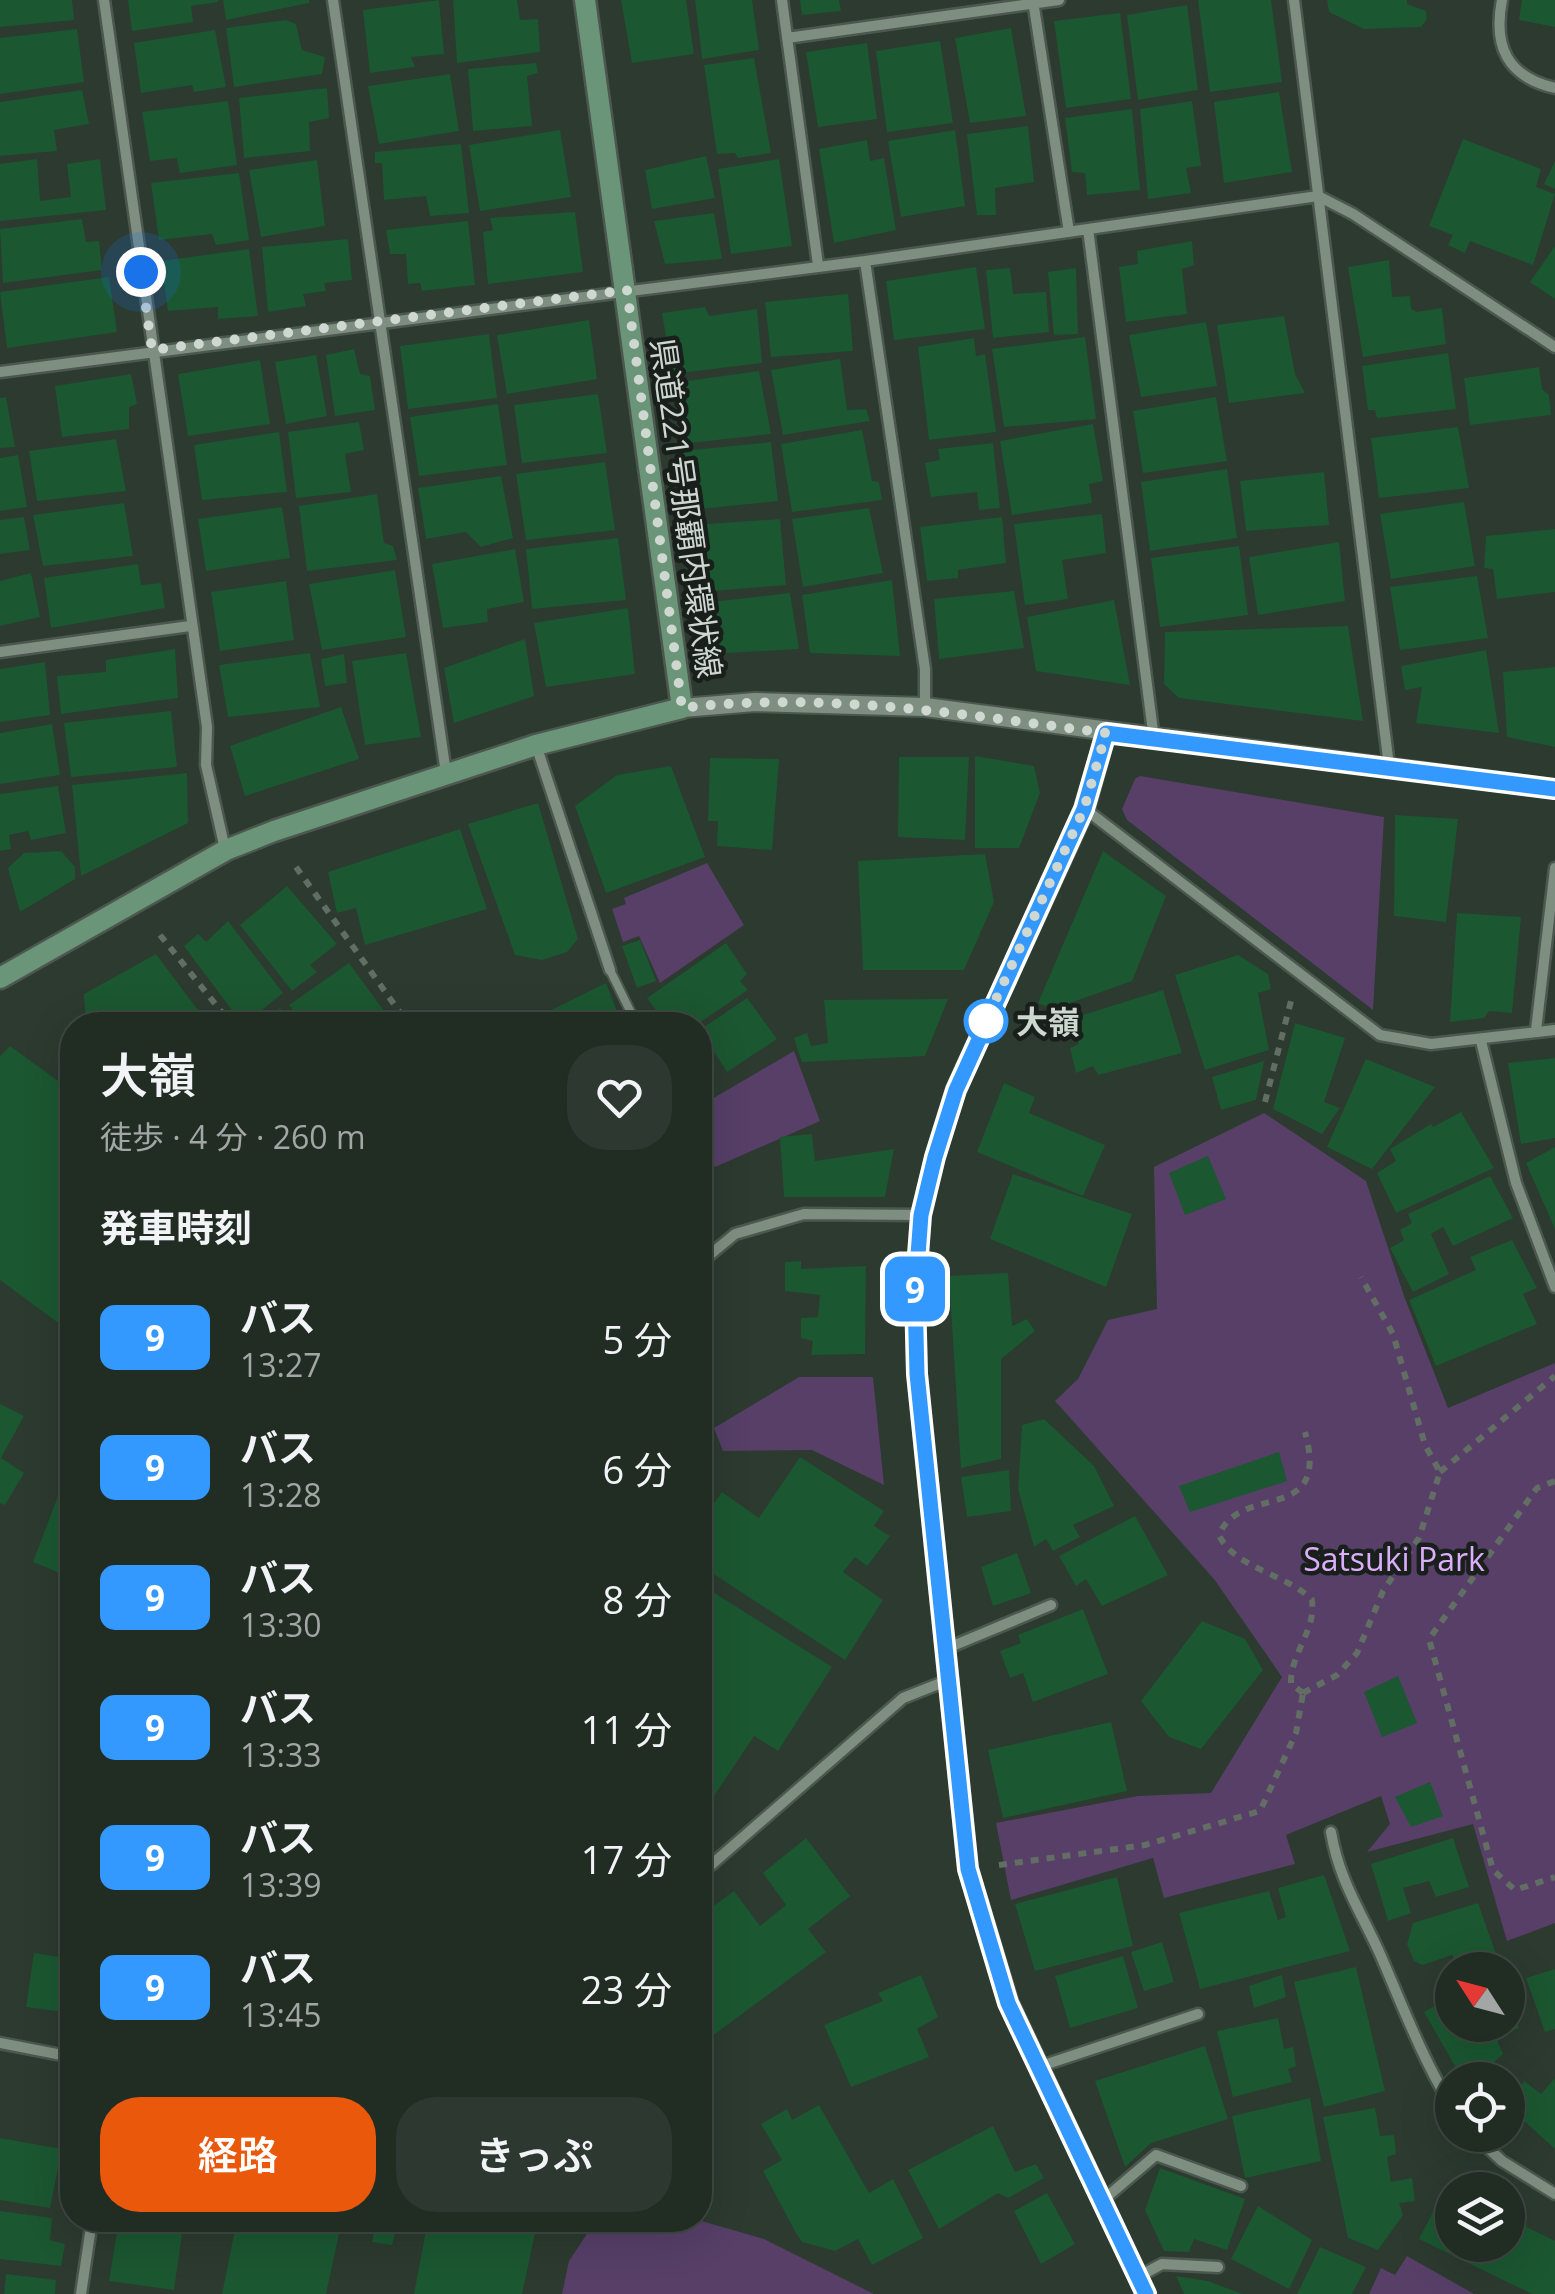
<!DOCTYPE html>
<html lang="ja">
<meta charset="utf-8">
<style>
body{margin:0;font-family:"Open Sans","Noto Sans JP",sans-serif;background:#2d3830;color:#f1f3f6;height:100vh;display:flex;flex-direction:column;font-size:38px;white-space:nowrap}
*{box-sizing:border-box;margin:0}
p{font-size:32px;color:#a2a7a6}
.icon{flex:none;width:55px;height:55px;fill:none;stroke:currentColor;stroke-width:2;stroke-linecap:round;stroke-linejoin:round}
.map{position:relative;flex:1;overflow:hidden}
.sheet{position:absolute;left:60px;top:1012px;width:652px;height:1220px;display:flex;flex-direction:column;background:#212c23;border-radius:40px;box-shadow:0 10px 40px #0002,0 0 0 2px #3e4841}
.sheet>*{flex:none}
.badge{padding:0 20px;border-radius:15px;font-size:35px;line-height:65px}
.needle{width:65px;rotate:306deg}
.fabs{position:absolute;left:1435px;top:1952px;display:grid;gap:20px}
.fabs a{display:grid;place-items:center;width:90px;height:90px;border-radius:50%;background:#212c23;box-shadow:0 10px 40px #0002,0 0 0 2px #3e4841;font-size:50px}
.you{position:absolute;width:50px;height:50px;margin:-25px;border:8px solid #fff;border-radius:50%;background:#1a73e8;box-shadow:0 0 0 15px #1a73e833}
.map>.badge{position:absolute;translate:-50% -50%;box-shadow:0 0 0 5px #fff}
h2{padding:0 40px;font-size:38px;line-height:90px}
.round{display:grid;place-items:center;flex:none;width:105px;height:105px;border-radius:40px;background:#2d3830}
.summary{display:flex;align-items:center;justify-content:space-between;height:170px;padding:0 40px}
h1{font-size:48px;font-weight:600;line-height:75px}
.button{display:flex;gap:20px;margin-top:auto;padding:20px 40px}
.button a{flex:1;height:115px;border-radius:40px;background:#ea580c;color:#fff;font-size:40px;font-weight:600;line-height:115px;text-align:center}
.button a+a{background:#2d3830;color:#f1f3f6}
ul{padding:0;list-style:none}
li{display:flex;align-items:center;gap:30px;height:130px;padding:0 40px}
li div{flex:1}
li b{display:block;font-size:38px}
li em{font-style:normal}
li .badge{min-width:110px;font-weight:700;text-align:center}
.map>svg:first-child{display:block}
.green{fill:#573f68}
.building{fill:#1b5731}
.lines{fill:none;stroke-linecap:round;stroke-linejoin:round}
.service-casing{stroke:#4c584f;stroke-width:12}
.minor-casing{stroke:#4c584f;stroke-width:15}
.tertiary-casing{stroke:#4c584f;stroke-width:22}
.secondary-casing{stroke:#4c584f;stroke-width:25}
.path{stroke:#626e64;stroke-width:6;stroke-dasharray:8 8;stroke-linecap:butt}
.service{stroke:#7e8e81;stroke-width:8}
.minor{stroke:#7e8e81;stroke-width:10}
.tertiary{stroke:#7e8e81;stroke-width:18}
.secondary{stroke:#6b9578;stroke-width:20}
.line-casing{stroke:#fff;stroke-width:22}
.line{stroke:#39f;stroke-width:15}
.walk{stroke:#cfd7d1;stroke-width:10;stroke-dasharray:0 18}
.stop-dot{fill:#fff;stroke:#39f;stroke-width:5}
.labels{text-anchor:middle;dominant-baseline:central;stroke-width:9;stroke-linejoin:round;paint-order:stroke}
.street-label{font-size:32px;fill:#cfd7d1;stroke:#191f1a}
.stop-label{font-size:32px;font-weight:bold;fill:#cfd7d1;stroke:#191f1a;text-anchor:start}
.park-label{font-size:32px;fill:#dbadfc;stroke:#191f1a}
</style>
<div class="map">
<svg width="1555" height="2294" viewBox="0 0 1555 2294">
<rect width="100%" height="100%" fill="#2c3a2f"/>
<path class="green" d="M1140,776L1384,817L1373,1010L1127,820L1122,809L1135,779Z
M707,863L744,925L660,983L639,936L623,942L612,909L626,904L624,898Z
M794,1051L820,1121L715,1167L700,1131V1106Z
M1264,1113L1366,1181L1404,1296L1448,1408L1555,1363V1923L1507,1941L1473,1824L1367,1852L1390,1824L1381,1796L1286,1835L1295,1864L1164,1898L1153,1858L1011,1900L996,1823L1138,1796L1211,1793L1282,1677L1214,1579L1055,1401L1078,1379L1108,1320L1157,1309L1154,1167Z
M799,1377H873L884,1485L812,1450L723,1451L714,1428Z
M596,2220H698L764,2239L874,2294H562L569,2261Z
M1407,2256L1474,2294H1369L1381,2268L1395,2275Z"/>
<path class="building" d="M0,0H72L74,20L0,27Z
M128,0H218V2L191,6L193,22L132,31Z
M223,0H309V3L226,20Z
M439,0L444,54L411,57L415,67L370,73L363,10Z
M453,0H517L520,20L538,19L540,52L457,63Z
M621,0H686L694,54L632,63Z
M695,0H752L759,50L702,59Z
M800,0H839L841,11L802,15Z
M1198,0H1271L1282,82L1210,92Z
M1327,0H1407V4L1426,11L1427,19L1421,27L1364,29L1329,12Z
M1522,0H1555V27L1519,20Z
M1187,5L1198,90L1138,100L1127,15Z
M1120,13L1131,99L1066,108L1054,21Z
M286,20L296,24L302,50L325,57L322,74L234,87L226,28Z
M1011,28L1026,116L970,123L955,38Z
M77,29L84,82L0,94V38Z
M215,30L226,87L194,92L192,85L141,93L134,43Z
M940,41L953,123L887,132L876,51Z
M867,43L877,119L818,127L806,52Z
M754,58L771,153L738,158L735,153L717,154L704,65Z
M536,63L538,73L527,76L532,126L473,131L468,69Z
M450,74L459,131L379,144L368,86Z
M327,88L329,118L309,122L310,151L244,158L239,98Z
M82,90L89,124L54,130L57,151L0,156V102Z
M1279,92L1292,172L1224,183L1214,102Z
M228,101L237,165L180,173L177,158L150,161L142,112Z
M1192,101L1201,166L1186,168L1191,193L1148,199L1140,109Z
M1132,109L1140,190L1087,195L1085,173L1072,172L1065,118Z
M1028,126L1034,182L995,188L996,215H977L967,134Z
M560,130L571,197L480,211L469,145Z
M955,130L965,206L901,217L888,141Z
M1463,139L1541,169L1536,187L1555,194L1533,265L1470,241L1465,253L1448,245L1453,235L1429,226Z
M867,140L870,161L884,158L896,230L834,243L819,149Z
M461,144L469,213L430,216L426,196L384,200L382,163H375V152Z
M706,156L715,198L652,209L645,170Z
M37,159L40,201L71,197L67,164L100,159L106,210L0,221V164Z
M779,159L792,246L731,254L718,169Z
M317,160L325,226L261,237L249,170Z
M1555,161V189L1544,184Z
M239,173L249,240L216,245L212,234L159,240L151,183Z
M575,212L583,272L488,284L483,232L493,230L490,218Z
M714,213L722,259L665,264L654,221Z
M82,219L86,242L99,241L102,270L3,283L0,229Z
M468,221L475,285L422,291L420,283L408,284L406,254H390L386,230Z
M348,239L352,280L324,283L326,291L303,294L306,306L268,312L262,247Z
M1192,241L1194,265L1182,269L1187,314L1126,322L1119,267L1138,264L1137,251Z
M1555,246V299L1530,282Z
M249,249L258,316L218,319V307L168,311L161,261Z
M1389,260L1392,297L1410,296L1411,308L1416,312L1442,308L1446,344L1363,357L1348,267Z
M976,267L985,329L894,340L886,281Z
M1010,268L1013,294L1046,292L1049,332L993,338L986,270Z
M1076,268L1078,334L1054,335L1048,272Z
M109,277L117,332L7,348L0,292Z
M848,294L853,351L771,357L765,302Z
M705,307L709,316L757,309L762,363L672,374L662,313Z
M1284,316L1295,374L1305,393L1229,403L1217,325Z
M589,320L597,379L507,394L497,335Z
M1206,322L1217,386L1141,397L1129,335Z
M489,334L497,398L408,409L400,346Z
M1085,337L1096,419L1004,427L992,349Z
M974,338L976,356L985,354L996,432L929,440L918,347Z
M354,349L360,374L370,376L375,410L335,416L326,355Z
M1448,353L1456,409L1377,418L1375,410H1368L1362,366Z
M316,355L327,416L286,424L275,362Z
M840,359L847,410L866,409L870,421L783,435L771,370Z
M260,360L270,424L188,436L178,374Z
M1539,367L1542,389L1549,395L1551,415L1470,425L1464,378Z
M759,371L771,434L681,444L673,383Z
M131,374L137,404L129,407V429L62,437L55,386Z
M598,394L607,453L522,463L514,405Z
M6,397L15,447L0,448V398Z
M1216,397L1227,461L1143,473L1133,411Z
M498,404L507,465L419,476L410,417Z
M359,422L364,450L345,454L351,492L296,498L288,432Z
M1093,424L1103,481L1089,484L1092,503L1012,515L1000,441Z
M1458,427L1469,488L1379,498L1371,438Z
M862,430L872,481L879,482L882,500L792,512L781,444Z
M279,432L287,492L202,500L194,445Z
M116,439L126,491L37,501L29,451Z
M771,442L778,501L690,510L683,451Z
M993,443L1000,508L979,510L977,492L931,497L925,463L940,460L938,449Z
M18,455L27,507L0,511V458Z
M605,462L615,530L526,540L516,474Z
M1227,469L1237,538L1150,551L1141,482Z
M1324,472L1329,525L1246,531L1240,481Z
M501,476L513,538L481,547L466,532L426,539L418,488Z
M377,494L384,543L393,546L397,560L307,571L299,506Z
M1464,502L1475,566L1391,579L1380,514Z
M124,503L133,556L43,566L33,515Z
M282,507L290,558L206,571L198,519Z
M869,508L883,573L803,587L792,519Z
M1102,514L1106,553L1062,560L1068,599L1025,605L1014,524Z
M24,517L30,550L0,554V520Z
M1002,517L1006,563L958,570V578L927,581L920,527Z
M780,519L786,585L702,592L693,525Z
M1555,529V592L1497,599L1493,569L1484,568L1486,536Z
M618,538L626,600L532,609L526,549Z
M1339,542L1345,601L1258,615L1249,557Z
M1239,546L1248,615L1160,627L1151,558Z
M515,549L524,602L487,609L488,622L443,628L432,564Z
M138,564L141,585L161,583L165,608L51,628L44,578Z
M395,570L406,637L322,650L309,584Z
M31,573L40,617L0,626V581Z
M1477,576L1488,638L1400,650L1390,587Z
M892,580L900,656L810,653L802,595Z
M286,581L294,640L220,651L211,592Z
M1014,591L1024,648L939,659L934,599Z
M790,593L799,649L709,654L702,603Z
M1114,600L1130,685L1036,671L1027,617Z
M628,608L635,674L546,687L534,623Z
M1348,626L1363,721L1179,698L1164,684L1165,632Z
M525,639L534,696L454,723L444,668Z
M175,649L178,698L61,714L57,676L106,672V660Z
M1486,650L1499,733L1416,723L1422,687L1405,690L1401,666Z
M310,653L320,707L228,717L219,665Z
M406,653L421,737L365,745L352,661Z
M344,654L347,683L325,686L321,659Z
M45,662L50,715L0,722V669Z
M1555,667V747L1507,737L1503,672Z
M341,707L359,759L245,796L230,746Z
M171,711L177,767L71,777L64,723Z
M52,724L60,775L0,784V733Z
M975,756L1034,766L1040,793L1019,848H975Z
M899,757H969L965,840L898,837Z
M710,758L779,759L772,850L717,846L718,821H708Z
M671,766L705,857L606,893L575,806L617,775Z
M187,773L188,823L81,876L72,785Z
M58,786L66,833L31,840L28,831L9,835L11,849L0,851V794Z
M538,803L578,939L567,952L542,960L515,955L468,824Z
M1395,815L1458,819L1446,922L1394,916Z
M460,829L487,909L365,945L356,908L337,913L328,872Z
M61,851L75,867V879L20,912L8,868L24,853Z
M1103,851L1166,896L1132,981L1053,1009L1038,1003Z
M985,854L994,902L964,970H863L858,861Z
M287,886L337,944L310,965L317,972L292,991L240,925Z
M1457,913L1521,917L1512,1013L1489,1011L1484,1018L1450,1022Z
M228,921L283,993L243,1025L184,946L198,934L206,942Z
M640,940L656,981L637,988L622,946Z
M726,943L747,974L740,981L748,990L696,1025H667L647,998Z
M156,954L209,1025H86L84,994Z
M1238,955L1268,974L1271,989L1258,993L1269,1050L1205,1070L1175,975Z
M349,963L387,1015L375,1025H304L289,1005Z
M606,983L620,1019L612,1025H536L533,1019Z
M1163,990L1182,1053L1098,1075L1093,1066L1076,1073L1070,1048L1079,1044L1070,1019Z
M747,998L777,1039L727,1072L700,1030Z
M948,999L925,1056L802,1062L794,1038L807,1033L811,1046L828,1043L824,1000Z
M280,1008L292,1025H258Z
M1295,1023L1345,1038L1324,1102L1340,1108L1322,1134L1273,1109Z
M10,1046L72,1091V1333L0,1280V1056Z
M1555,1058V1138L1521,1144L1508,1063Z
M1366,1059L1435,1087L1372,1169L1327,1147Z
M1264,1061L1256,1100L1221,1110L1212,1077Z
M1004,1083L1035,1097L1029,1113L1105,1145L1083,1196L977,1152Z
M1461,1112L1494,1168L1396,1213L1377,1173L1396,1161L1390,1149L1431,1124L1433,1127Z
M812,1134L815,1161L894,1149L885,1197H784L780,1137Z
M1555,1147V1229L1526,1163Z
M1208,1156L1226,1199L1185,1215L1169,1173Z
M1013,1174L1132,1214L1106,1287L990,1239Z
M1490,1176L1513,1218L1453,1246L1443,1227L1431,1234L1449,1274L1413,1292L1390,1248L1404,1240L1400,1230L1412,1223L1408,1214Z
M1512,1240L1537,1288L1523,1294L1537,1324L1436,1366L1409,1300L1476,1270L1470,1257Z
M801,1261V1269L866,1266L865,1354L811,1355L813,1341L801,1338V1318L818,1317L820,1295L785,1291V1262Z
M1008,1273L1012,1326L1027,1319L1035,1331L1001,1359V1459L961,1468L949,1276Z
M0,1404L24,1416L1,1458L24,1473L5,1505L0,1503Z
M1044,1419L1094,1466L1114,1506L1073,1525L1080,1537L1053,1551L1046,1539L1034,1547L1018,1489L1022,1425Z
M1279,1452L1287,1481L1190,1512L1179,1486Z
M800,1457L884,1511L874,1526L890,1536L867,1566L855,1557L843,1572L883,1600L845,1660L700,1565V1523L722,1492L759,1518Z
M1009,1470L1011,1511L967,1517L961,1477Z
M58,1496L72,1502V1578L33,1562Z
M1135,1516L1168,1575L1102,1606L1086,1579L1076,1586L1059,1556Z
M1017,1553L1031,1593L993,1606L981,1567Z
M700,1584L832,1667L778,1751L754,1736L700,1817Z
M1083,1609L1108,1674L1033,1702L1023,1673L1010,1678L1000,1651L1021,1643L1018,1635Z
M1202,1621L1245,1639L1263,1670L1201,1749L1169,1737L1141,1701Z
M1398,1676L1417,1723L1382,1737L1364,1692Z
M1111,1722L1127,1791L1003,1818L988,1750Z
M1430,1782L1443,1816L1411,1827L1395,1797Z
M806,1838L850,1896L808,1929L826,1952L700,2045V1916L734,1891L760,1926L786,1905L763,1873Z
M1453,1838L1469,1887L1436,1897L1429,1881L1403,1888L1411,1913L1388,1921L1371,1864Z
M1324,1875L1350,1951L1200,1989L1179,1913L1269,1891L1278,1920L1286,1917L1278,1888Z
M1117,1877L1133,1946L1035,1971L1015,1904Z
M1478,1903L1497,1957L1461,1970L1452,1955L1422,1965L1414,1961L1407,1944L1413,1923Z
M1162,1942L1174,1982L1144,1991L1131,1952Z
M34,1953L72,1959V2013L26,2007Z
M1123,1956L1138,2008L1070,2028L1055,1976Z
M1356,1967L1385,2091L1324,2107L1294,1982Z
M1555,1969V2029L1545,2032L1526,1978Z
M921,1975L938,2017L917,2029L929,2057L851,2087L824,2025L883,2001L878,1993Z
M1282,1975L1286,1997L1254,2008L1249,1986Z
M1452,1997V2025H1508V2006L1519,2028L1496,2038L1503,2054L1474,2080H1463L1424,2012Z
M1278,2018L1284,2049L1293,2047L1296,2066L1288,2069L1292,2082L1233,2097L1217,2031Z
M1205,2046L1228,2119L1151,2143L1125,2167L1095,2081Z
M1555,2078V2149L1508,2106L1524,2081L1541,2094Z
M1310,2098L1321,2161L1245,2178L1232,2116Z
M819,2105L869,2193L893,2179L923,2238L872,2265L858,2239L835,2251L802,2242L796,2233L763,2171L782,2160L761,2124L787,2109L792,2120Z
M1375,2108L1380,2136L1394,2135L1396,2154L1387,2157L1391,2182L1412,2178L1415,2201L1399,2203L1403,2215L1378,2250L1348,2238L1323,2117Z
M993,2126L1015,2172L1036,2164L1044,2178L1008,2198L998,2193L939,2229L908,2170Z
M0,2138L62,2149L50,2208L0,2200Z
M1160,2168L1245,2199L1227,2250L1194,2239L1189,2252L1164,2251L1145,2210Z
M1047,2193L1075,2244L1041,2264L1014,2211Z
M1258,2206L1312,2240L1289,2289L1231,2259Z
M1434,2210L1452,2219V2245H1508V2218L1555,2241V2294H1532L1419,2239Z
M0,2211L52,2218L50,2240L65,2244L61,2266L0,2259Z
M119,2220H184L174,2290L109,2281Z
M237,2220H342L326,2294H222Z
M377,2220H398L392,2245L372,2242Z
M428,2220H473L535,2233L522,2294H414Z
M1320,2247L1366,2267L1352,2294H1297Z
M6,2274L56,2280L55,2294H4Z
M1176,2276L1208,2281L1242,2294H1184Z"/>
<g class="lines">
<defs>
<path id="service" d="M610,970L637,1025"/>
<path id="minor" d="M104,0L207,727L206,765L225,849
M333,0L446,773
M782,0L818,265
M1294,0L1389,766
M1502,0C1493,46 1507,77 1555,88
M1033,1L1069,232
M787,38L1059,0
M1088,229L1154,739
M865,261L925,669V707
M0,372L865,261L1318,196L1353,214L1555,347
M0,652L190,626
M536,745L610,970
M1085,809L1380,1035L1431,1044L1555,1030
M1536,1030L1555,868
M1481,1041L1516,1183L1555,1287
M700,1263L735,1234L804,1214L921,1215
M943,1650L1051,1605
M1331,1832C1339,1880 1360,1910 1380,1954C1403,2007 1422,2058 1452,2107
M700,1858L711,1865L903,1698L946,1681
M0,2043L72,2057
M1038,2067L1198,2014
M1474,2135L1502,2161L1555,2194
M1102,2201L1156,2155L1241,2186
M1138,2277L1162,2264L1218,2267
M81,2294L92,2220"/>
<path id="tertiary" d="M682,708L755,702L925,707L1555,789
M1106,733L1085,809L956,1089L935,1157L921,1215L915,1295L917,1374L968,1869L1009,2003L1146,2294"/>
<path id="secondary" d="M0,978L226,850L274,831L536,745L682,708L585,0"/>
</defs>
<use href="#service" class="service-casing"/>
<use href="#minor" class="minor-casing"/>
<use href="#tertiary" class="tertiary-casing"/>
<use href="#secondary" class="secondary-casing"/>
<path class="path" d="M296,867L409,1025
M160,935L232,1025
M1265,1102L1291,1001
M1440,1472L1555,1376
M1555,1481L1537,1488L1429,1639L1493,1870L1515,1890L1555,1877
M1303,1693L1337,1675L1357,1653L1383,1591L1419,1538L1440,1472L1425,1445L1393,1334L1361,1277
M1303,1693L1291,1684C1290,1653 1316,1632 1312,1600C1287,1574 1234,1568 1219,1535C1241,1482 1331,1526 1305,1432
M999,1865L1145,1845L1260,1811L1296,1733L1303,1693"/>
<use href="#service" class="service"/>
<use href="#minor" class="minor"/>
<use href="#tertiary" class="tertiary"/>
<use href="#secondary" class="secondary"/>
</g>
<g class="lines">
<defs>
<path id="line" d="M1146,2294L1008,2003L968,1869L917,1374L915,1295L921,1215L935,1157L956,1090L1084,809L1106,733L1555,789"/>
</defs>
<use href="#line" class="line-casing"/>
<use href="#line" class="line"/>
<path class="walk" d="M141,272L152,350L627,290L682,708C825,691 965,715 1106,733L1084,809L980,1034L986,1021"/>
</g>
<circle class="stop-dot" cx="986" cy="1021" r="20"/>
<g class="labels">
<g class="street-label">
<text transform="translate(687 508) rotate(82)">県道221号那覇内環状線</text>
</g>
<g class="stop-label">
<text x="1016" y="1021">大嶺</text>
</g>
<g class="park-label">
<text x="1394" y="1558">Satsuki Park</text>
</g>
</g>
</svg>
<div class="fabs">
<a><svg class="needle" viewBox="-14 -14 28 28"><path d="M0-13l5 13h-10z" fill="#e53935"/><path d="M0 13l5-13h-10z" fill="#a2a7a6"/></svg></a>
<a><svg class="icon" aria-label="locate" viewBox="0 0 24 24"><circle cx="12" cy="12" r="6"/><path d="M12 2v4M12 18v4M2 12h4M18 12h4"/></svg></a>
<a><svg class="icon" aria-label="layers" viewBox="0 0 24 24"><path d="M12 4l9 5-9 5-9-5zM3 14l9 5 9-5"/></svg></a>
</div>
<div class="you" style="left:141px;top:272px"></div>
<b class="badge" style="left:915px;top:1289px;background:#39f;color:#fff">9</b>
<section class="sheet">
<div class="summary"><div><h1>大嶺</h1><p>徒歩 · 4 分 · 260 m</p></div><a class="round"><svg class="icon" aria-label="heart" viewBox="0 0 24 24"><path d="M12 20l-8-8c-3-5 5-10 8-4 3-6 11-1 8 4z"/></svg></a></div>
<h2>発車時刻</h2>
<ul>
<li><span class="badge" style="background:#39f;color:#fff">9</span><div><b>バス</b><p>13:27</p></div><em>5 分</em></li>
<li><span class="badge" style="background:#39f;color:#fff">9</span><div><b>バス</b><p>13:28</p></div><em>6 分</em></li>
<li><span class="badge" style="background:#39f;color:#fff">9</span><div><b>バス</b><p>13:30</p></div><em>8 分</em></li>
<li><span class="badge" style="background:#39f;color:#fff">9</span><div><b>バス</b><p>13:33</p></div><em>11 分</em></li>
<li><span class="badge" style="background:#39f;color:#fff">9</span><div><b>バス</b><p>13:39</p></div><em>17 分</em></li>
<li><span class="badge" style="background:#39f;color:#fff">9</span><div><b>バス</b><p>13:45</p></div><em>23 分</em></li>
</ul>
<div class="button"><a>経路</a><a>きっぷ</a></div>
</section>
</div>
